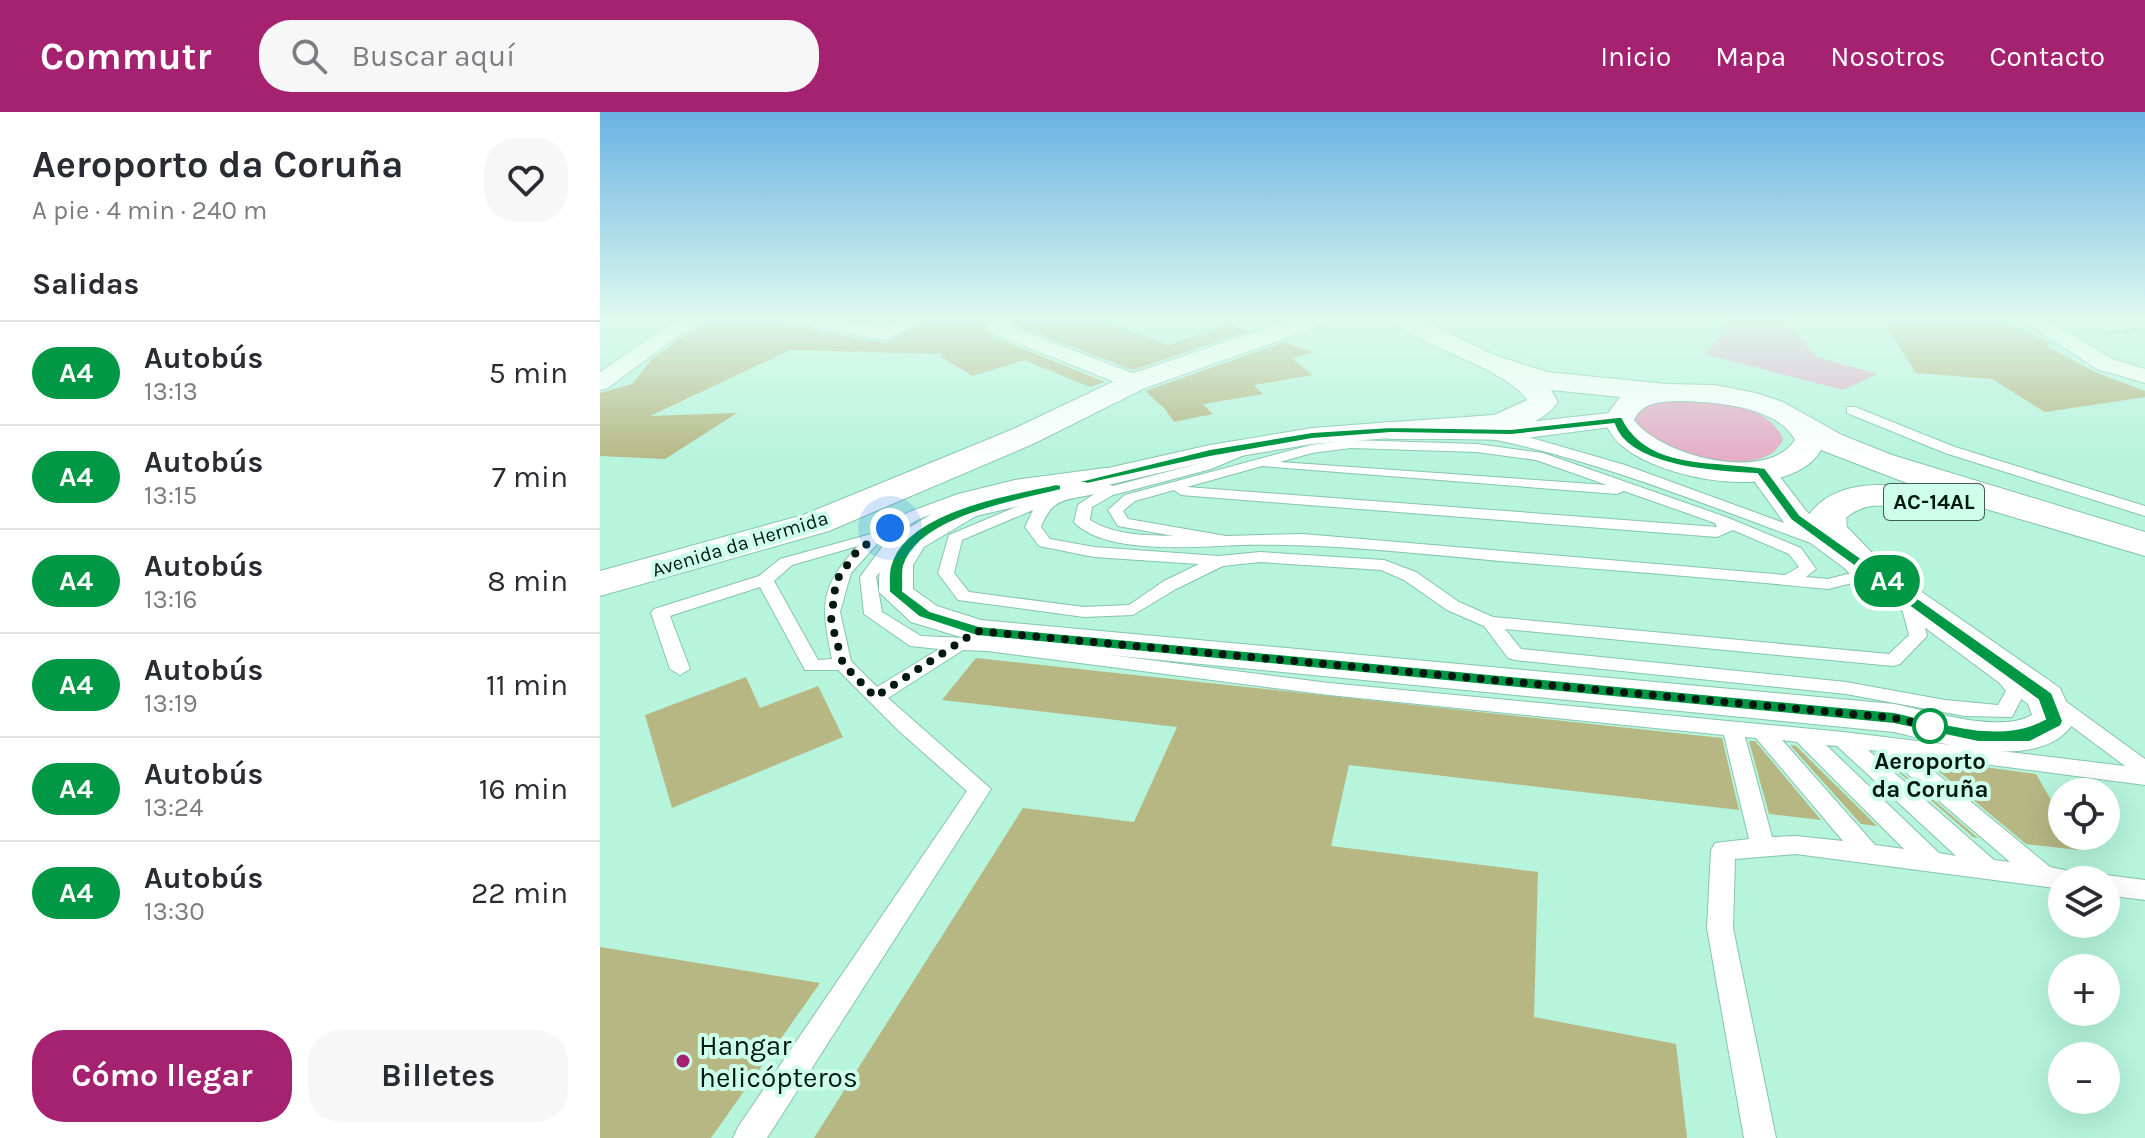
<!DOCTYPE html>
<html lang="es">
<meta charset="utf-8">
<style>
body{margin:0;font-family:Karla,sans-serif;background:#f7f7f7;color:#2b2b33;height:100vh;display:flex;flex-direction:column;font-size:30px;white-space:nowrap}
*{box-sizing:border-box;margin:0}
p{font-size:26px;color:#7c7c81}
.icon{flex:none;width:44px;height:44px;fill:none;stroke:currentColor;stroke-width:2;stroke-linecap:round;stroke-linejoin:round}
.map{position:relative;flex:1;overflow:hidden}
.drawer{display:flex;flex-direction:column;background:#fff;width:600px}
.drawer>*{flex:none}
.badge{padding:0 16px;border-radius:26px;font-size:28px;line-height:52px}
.fabs{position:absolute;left:1448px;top:666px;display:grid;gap:16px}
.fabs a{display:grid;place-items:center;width:72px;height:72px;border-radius:50%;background:#fff;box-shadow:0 8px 32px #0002;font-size:40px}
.you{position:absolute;width:40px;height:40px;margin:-20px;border:6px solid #fff;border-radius:50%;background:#1a73e8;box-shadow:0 0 0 12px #1a73e833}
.map>.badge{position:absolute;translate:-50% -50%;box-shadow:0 0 0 4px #fff}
h2{padding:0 32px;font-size:30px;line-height:72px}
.round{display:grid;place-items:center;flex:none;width:84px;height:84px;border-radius:32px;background:#f7f7f7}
.overview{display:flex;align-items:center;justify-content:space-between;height:136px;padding:0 32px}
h1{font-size:38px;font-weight:700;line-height:60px}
.action{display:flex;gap:16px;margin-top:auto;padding:16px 32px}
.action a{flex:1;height:92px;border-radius:32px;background:#a42270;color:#fff;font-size:32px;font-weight:700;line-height:92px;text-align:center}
.action a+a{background:#f7f7f7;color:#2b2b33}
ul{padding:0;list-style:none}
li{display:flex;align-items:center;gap:24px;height:104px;padding:0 32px;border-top:2px solid #e1e1e2}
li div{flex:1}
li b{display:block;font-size:30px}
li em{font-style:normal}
li .badge{min-width:88px;font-weight:700;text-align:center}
header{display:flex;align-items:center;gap:48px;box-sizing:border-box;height:112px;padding:0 40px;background:#a42270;color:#fff}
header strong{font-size:38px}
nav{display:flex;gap:44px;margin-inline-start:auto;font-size:28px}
.search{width:560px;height:72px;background:#f7f7f7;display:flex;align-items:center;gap:20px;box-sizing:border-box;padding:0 28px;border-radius:32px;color:#7c7c81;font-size:30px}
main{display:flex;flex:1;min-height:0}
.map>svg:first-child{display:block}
.green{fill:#e5acc7}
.building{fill:#b6b783}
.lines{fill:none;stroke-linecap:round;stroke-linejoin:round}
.service-casing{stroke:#86c4ad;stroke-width:2}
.minor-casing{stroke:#86c4ad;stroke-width:2}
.tertiary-casing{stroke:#86c4ad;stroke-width:2}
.trunk-casing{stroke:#86c4ad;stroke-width:2}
.path{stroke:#72a18f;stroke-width:3;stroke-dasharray:2 2;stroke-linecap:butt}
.service{fill:#fff;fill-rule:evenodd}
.minor{fill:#fff;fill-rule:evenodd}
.tertiary{fill:#fff;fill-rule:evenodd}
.trunk{fill:#fff;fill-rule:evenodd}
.line{fill:#009845;stroke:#fff;stroke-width:2}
.walk{stroke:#021912;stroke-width:8;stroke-dasharray:0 14.4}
.stop-dot{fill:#fff;stroke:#009845;stroke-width:4}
.poi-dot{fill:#a42270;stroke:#cdffeb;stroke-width:3}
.labels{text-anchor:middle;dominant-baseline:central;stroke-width:8;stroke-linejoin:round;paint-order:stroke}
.far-street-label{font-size:20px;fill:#021912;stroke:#cdffeb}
.shield{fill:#cdffeb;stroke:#3f5e53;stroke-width:2}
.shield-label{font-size:22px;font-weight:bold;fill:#021912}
.stop-label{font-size:24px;font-weight:bold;fill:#021912;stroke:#cdffeb}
.near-poi-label{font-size:28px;fill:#021912;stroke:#cdffeb;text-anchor:start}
</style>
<header>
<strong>Commutr</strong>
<div class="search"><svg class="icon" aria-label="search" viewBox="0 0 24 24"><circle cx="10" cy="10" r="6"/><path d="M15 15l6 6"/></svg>Buscar aquí</div>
<nav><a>Inicio</a><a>Mapa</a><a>Nosotros</a><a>Contacto</a></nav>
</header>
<main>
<section class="drawer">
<div class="overview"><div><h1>Aeroporto da Coruña</h1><p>A pie · 4 min · 240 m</p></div><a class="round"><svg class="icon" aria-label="heart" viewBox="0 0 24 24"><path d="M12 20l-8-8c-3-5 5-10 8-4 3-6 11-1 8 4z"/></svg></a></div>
<h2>Salidas</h2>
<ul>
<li><span class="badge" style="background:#009845;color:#fff">A4</span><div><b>Autobús</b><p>13:13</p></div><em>5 min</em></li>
<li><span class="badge" style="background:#009845;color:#fff">A4</span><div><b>Autobús</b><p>13:15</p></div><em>7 min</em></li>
<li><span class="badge" style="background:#009845;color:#fff">A4</span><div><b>Autobús</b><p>13:16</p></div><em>8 min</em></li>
<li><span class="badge" style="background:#009845;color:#fff">A4</span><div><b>Autobús</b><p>13:19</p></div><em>11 min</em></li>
<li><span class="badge" style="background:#009845;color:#fff">A4</span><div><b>Autobús</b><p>13:24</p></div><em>16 min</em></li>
<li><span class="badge" style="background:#009845;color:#fff">A4</span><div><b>Autobús</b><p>13:30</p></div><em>22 min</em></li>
</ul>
<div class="action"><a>Cómo llegar</a><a>Billetes</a></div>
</section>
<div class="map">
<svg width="1545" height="1026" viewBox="0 0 1545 1026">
<rect width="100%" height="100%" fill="#b6f4dc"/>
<path class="green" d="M1123,205H1184L1216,245L1277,262L1243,278L1105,242L1120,225Z
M1081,287C1114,290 1170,291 1183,328C1163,369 1085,341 1051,333L1031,305L1048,292Z"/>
<path class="building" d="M118,205H173L186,214L286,231L334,205H392L384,216L389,223L505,270L490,275L424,248L373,264L339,244L344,242L190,238L50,304L137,301L65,347L0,344V281L32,272L52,247L81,226Z
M421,205H495L568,233L629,213L648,219L533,258L415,213Z
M1280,205H1394L1451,231L1445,233L1495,260L1545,279V285L1445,300L1392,267L1316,261Z
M684,230L714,240L692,246L712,263L654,273L663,282L603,292L613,302L574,310L565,297L545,279Z
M376,546L1122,626L1139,698L749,653L731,734L938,760L934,905L1076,932L1087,1026H214L423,696L534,710L577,615L342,588Z
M146,565L160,596L218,574L243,625L72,696L45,603Z
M1149,629H1155L1221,708L1169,702Z
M1190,633L1196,634L1277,714L1261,712Z
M1278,642L1281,643L1378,726L1373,725Z
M1324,647L1436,662L1462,707V724H1471L1479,738L1426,732Z
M0,835L220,871L111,1026H0Z"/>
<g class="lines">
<defs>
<path id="service" d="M1247,295H1255L1355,335L1545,394V404L1345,341L1247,301Z
M897,320L921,323L1025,353L1220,424L1222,427L1214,432L1208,430C1104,392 1001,350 892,327L890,324Z
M751,328L877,332L943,341L1126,405L1201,436L1216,457L1206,465L1228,467L1275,455L1283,460L1281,464L1228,477C1119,466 1010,458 900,449C813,441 727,431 639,433C596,435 505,443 474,410L478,393L494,382C464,389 453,385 441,415L450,427L494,435L619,444L660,440L784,448L816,460L859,490L893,505L1289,542L1309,523L1299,485L1308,480L1317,485L1327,524L1300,552L1293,554L905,517L921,537L1246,570L1345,588L1398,593L1406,579L1394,564L1404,558L1411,560L1426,578L1412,605L1365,604L1246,582L915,548L908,546L884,514L847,498L804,468L781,458L660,450L623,454L576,477L533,503L484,505L358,488L338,461L349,423L423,392L506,371L513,374L601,351L639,335H649V341L611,357L513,383L492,395L490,408C516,424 545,423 574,424L518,414L508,398L525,383L711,333ZM751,336L877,340L936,348L1007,373L680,350L712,341ZM662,354L1017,382L1024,379L1115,411L1117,415L587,375ZM574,378L581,383L1117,425L1133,418L1189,442L1199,455L1185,463L703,422L626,424L528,407L523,399L535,389ZM433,398L425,415L439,434L494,445L599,452L564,469L529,493L484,495L369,480L354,461L362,428Z
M505,356L510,357V363L415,377L368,388L319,407L278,431L251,461L240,500L251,549L277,575L339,537L310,534L264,502L260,465L287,428L319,410L324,412L327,415L324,418L299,434L276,465L282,500L321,524L387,527L729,571L1243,620L1525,654L1447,596L1444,591L1447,586H1461L1545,647V673L1314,643L1450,755L1479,761L1482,768H1462V777L1196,742L1135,747L1133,816L1176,1026H1144L1107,816L1111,738L1115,731L1149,727L1124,623L729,583L387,539L363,538L288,586L391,677L167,1026H133L138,1015L367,679L300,620L238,558H205L160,475L70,504L90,557L80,563L70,557L51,501L54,497L159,464L180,447L271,422L309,400L358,382L415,368ZM258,434C219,476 221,493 232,547L218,548L174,469L192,453ZM1145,625L1156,626L1243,729L1196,724L1172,725ZM1182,628L1197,630L1304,737L1275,733ZM1226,633L1237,634L1356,744L1339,741ZM1268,638L1281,639L1410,750L1394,748Z
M1506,763L1545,768V788L1506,783V768H1496Z"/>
<path id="minor" d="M84,205H110L79,223L8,276L0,278V260L65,215Z
M176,205H223L283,215L305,205H331L286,228L186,211Z
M396,205H418L410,214L543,265L547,270L543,275H527L390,220L387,216Z
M1417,205H1442L1513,247L1545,257V271L1497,257Z
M1018,300L1027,303L1031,308L1027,313L911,328L791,326L712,332L610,349L376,404L324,435L313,453V477L337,494L381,508L1294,592C1330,599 1399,622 1432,603L1428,592L1185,412L1147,359L1151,353L1161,351L1171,353L1207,400L1460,576L1475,609C1442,663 1343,631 1294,620L377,530L311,510L279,480C279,472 279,463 280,455C288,424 337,395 366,388L610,333L712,316L791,310L911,312Z"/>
<path id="tertiary" d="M698,205H734L731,210L545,276L433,332L229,419L0,484V459L203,403L411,318L525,264Z"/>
<path id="trunk" d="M787,205H817L892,242L947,260L1066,272L1115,273L1156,281L1183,290L1242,323L1292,343L1545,420V444L1359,389L1361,392L1356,400C1320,409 1278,377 1246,406L1247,415L1283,452L1277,461L1263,464L1249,461L1216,426L1210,418L1208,404C1234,367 1285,370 1325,378L1221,338C1189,392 1062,369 1021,333C1013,327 1008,316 1003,308L1020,285L951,278L958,290C929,332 837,326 791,327L780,325L775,318L780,311L894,303L927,288C914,264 840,238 813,223C804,218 793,214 787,205ZM1074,289C1109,289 1177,293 1195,328C1166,372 1061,344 1034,308C1042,291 1058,290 1074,289Z"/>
</defs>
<use href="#service" class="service-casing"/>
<use href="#minor" class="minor-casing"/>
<use href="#tertiary" class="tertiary-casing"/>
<use href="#trunk" class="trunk-casing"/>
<path class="path" d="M1506,221L1545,217"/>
<use href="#service" class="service"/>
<use href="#minor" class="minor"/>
<use href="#tertiary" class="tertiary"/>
<use href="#trunk" class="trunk"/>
</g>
<linearGradient id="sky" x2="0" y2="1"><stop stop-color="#69b2e2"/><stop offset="0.59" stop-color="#defaef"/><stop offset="1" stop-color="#defaef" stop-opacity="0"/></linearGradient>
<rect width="1545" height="349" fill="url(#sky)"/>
<path class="line" d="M1018,305H1022C1048,359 1116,347 1165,356L1200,403L1452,581L1463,609L1461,614L1430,630H1378L1294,612L377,524L319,505L289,480C289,472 288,463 290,455C303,399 409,383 456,372L461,373V378C418,389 318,405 304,454C302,461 304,471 303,479L330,499L379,514L1294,600C1341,610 1400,632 1445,607L1438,588L1191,408L1157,362C1119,360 1028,356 1014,312L911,323L791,321L712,327L610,345L487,372L480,369L610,337L712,320L791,315L911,317Z"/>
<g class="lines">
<path class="walk" d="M290,416L257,439L236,469L231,509L243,552L275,585L377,519L1294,606L1330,614"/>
</g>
<circle class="stop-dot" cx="1330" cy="614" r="16"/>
<circle class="poi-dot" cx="83" cy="949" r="8"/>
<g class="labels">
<g class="far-street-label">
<text transform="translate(140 432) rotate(-17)">Avenida da Hermida</text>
</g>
<rect class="shield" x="1284" y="372" width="100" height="36" rx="6"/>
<g class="shield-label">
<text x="1334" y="390">AC-14AL</text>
</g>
<g class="stop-label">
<text x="1330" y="649">Aeroporto<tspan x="1330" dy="28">da Coruña</tspan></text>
</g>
<g class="near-poi-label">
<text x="99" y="933">Hangar<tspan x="99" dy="32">helicópteros</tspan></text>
</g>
</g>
</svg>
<div class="fabs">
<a><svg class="icon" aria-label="locate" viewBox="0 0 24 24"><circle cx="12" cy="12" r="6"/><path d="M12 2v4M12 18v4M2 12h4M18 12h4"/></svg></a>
<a><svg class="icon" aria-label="layers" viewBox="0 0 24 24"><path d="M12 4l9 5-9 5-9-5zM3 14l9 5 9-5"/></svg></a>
<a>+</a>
<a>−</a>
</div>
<div class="you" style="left:290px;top:416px"></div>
<b class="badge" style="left:1287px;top:469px;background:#009845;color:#fff">A4</b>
</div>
</main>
